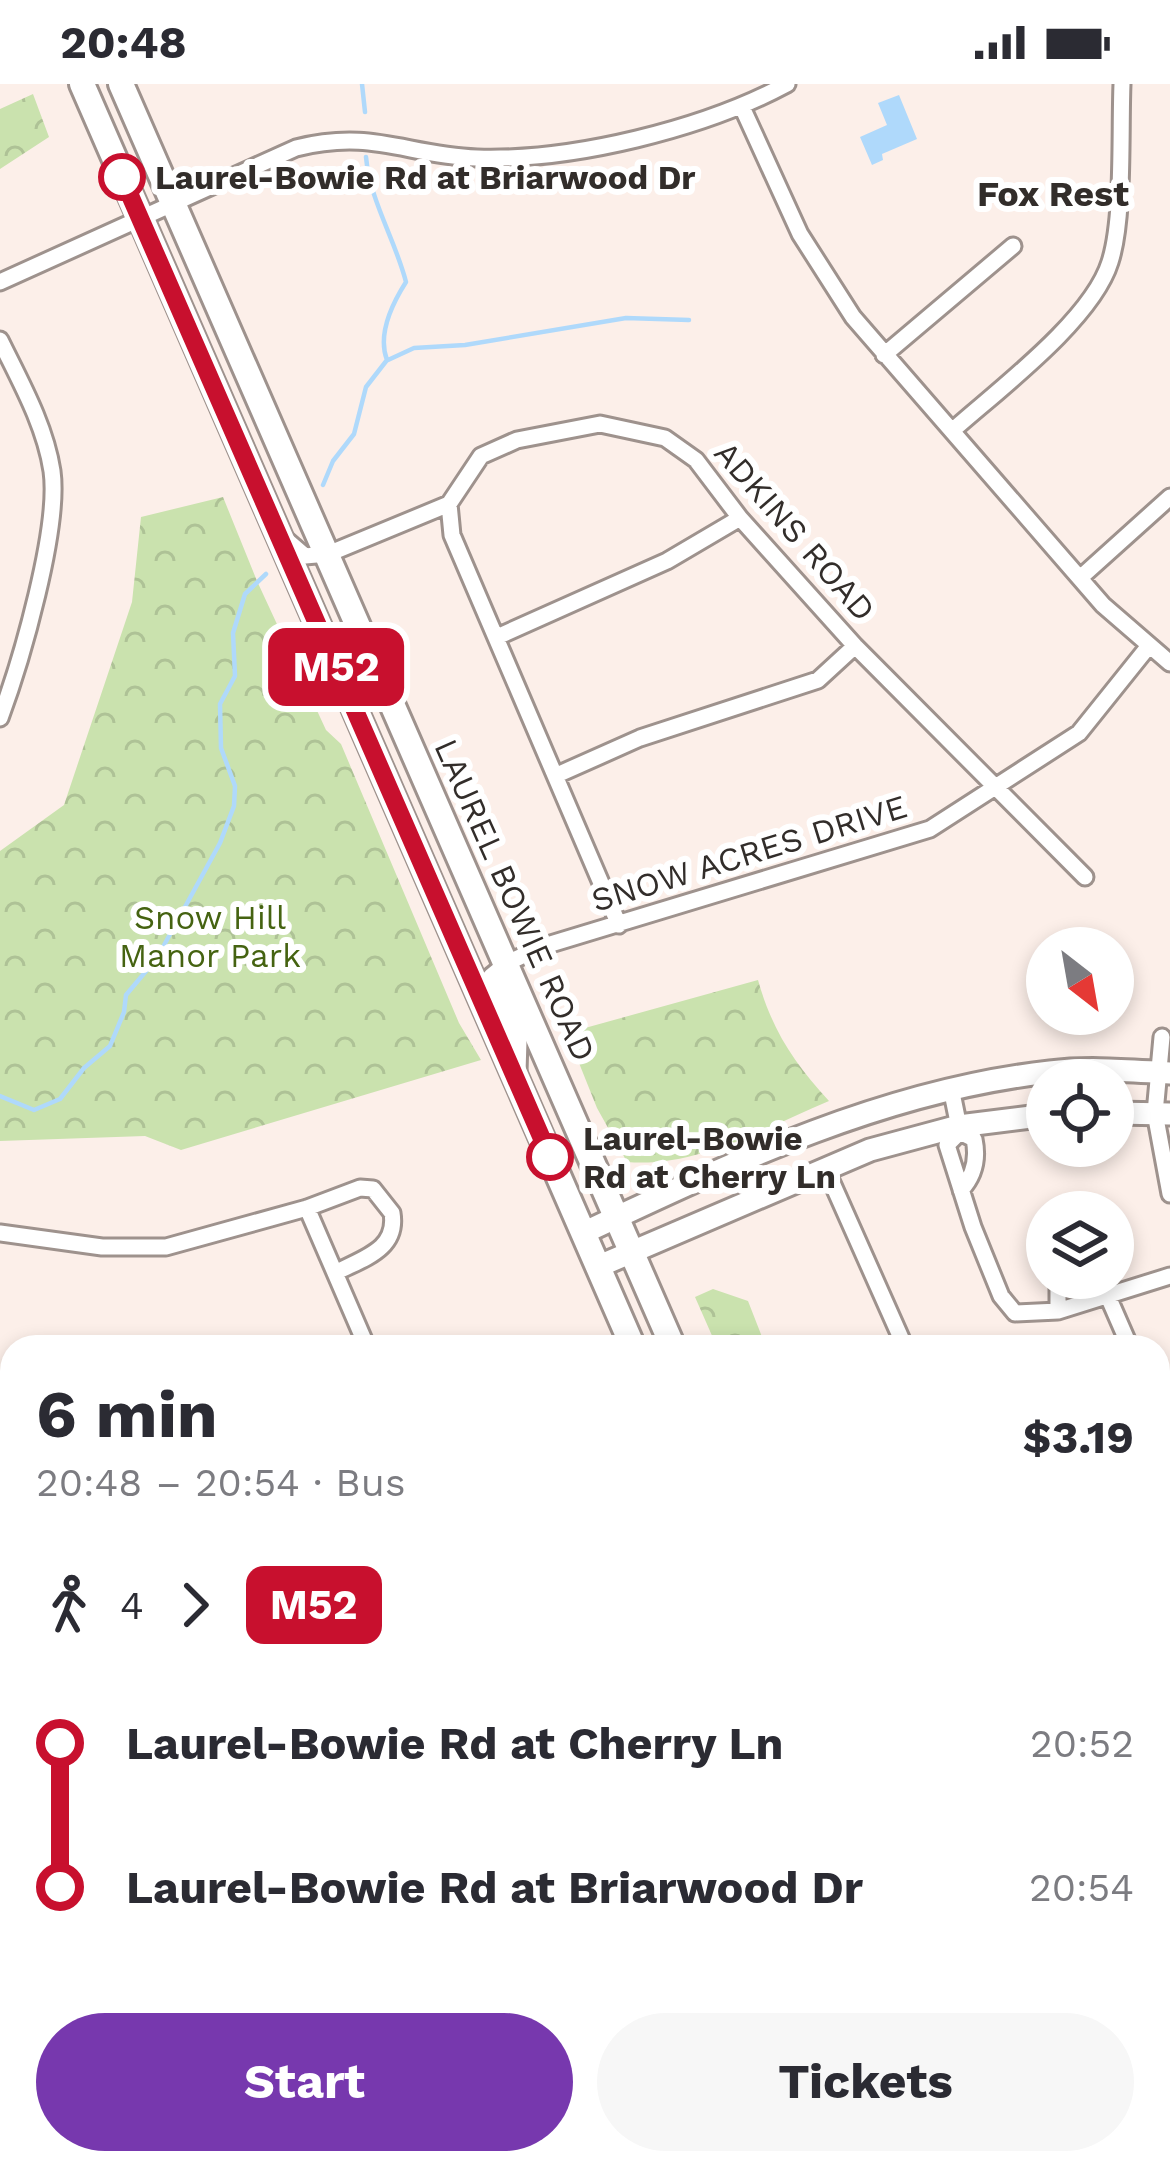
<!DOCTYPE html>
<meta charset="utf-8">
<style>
body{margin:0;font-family:"Work Sans",sans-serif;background:#f7f7f7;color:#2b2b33;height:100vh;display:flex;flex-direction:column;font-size:45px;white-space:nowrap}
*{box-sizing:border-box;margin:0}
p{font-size:39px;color:#7c7c81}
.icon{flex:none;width:66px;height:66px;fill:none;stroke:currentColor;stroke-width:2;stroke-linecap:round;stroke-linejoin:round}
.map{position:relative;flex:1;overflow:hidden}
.panel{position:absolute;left:0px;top:1251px;width:1170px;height:840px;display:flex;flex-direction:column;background:#fff;border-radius:36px 36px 0 0;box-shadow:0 6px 18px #0003}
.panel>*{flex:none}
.badge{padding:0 24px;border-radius:18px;font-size:42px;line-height:78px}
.needle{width:78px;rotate:149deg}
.controls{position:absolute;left:1026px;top:843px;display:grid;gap:24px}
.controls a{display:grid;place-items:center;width:108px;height:108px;border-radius:50%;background:#fff;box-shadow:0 6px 18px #0003;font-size:60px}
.map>.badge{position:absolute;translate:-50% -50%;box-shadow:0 0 0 6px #fff}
.legs{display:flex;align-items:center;gap:18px;height:132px;padding:0 36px;font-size:39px}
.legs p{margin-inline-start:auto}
.head{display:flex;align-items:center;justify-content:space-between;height:204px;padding:0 36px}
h1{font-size:66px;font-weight:700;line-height:90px}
.button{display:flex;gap:24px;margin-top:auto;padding:24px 36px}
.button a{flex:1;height:138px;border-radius:72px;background:#7738ae;color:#fff;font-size:48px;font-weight:700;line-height:138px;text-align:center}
.button a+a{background:#f7f7f7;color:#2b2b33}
ul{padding:0 36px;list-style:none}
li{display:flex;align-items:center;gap:42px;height:144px;font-size:45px}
li i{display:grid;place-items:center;width:18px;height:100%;margin:0 15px;background:currentColor}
li i::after{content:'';width:30px;height:30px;margin:-15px;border:9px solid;border-radius:50%;background:#fff}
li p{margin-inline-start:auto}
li:first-child i{background:linear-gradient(#0000 50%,currentColor 0)}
li:last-child i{background:linear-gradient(currentColor 50%,#0000 0)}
.status{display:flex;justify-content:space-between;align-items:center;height:84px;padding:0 60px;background:#fff;direction:ltr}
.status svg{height:33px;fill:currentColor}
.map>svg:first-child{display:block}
.forest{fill:url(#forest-crowns)}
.water{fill:#afd9fb}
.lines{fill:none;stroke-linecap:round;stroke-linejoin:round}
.stream{stroke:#afd9fb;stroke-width:4.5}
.street-casing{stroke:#9e928d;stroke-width:21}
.secondary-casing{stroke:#9e928d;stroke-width:27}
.primary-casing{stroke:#9e928d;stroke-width:30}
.street{stroke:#fff;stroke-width:15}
.secondary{stroke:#fff;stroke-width:21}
.primary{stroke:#fff;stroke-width:24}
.line-1-casing{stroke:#fff;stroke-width:27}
.line-1{stroke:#c8102e;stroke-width:18}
.stop-1-dot{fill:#fff;stroke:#c8102e;stroke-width:6}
.labels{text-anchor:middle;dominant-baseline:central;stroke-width:12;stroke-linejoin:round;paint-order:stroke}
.stop-label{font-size:33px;font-weight:bold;fill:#322d2a;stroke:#fff;text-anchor:start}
.street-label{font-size:33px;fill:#322d2a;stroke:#fff}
.park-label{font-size:33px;fill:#456311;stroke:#fff}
.neighbourhood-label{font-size:36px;font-weight:bold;fill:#322d2a;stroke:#fff}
</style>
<div class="status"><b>20:48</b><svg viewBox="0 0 49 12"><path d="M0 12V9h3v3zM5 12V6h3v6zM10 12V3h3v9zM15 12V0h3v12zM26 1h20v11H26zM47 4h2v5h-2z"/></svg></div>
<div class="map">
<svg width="1170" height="2091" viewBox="0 0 1170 2091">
<defs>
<pattern id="forest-crowns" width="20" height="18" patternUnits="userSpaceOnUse" patternTransform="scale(3)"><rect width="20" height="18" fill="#cae2ae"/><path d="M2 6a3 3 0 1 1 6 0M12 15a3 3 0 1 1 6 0" fill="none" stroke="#aec296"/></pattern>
</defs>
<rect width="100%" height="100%" fill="#fcefe9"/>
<path class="forest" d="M33,10L49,53L0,85V25Z
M223,413L257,497L326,646L341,660L459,939L481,976L181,1066L145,1052L0,1057V767L64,721L132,518L141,433Z
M758,896C772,946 794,979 829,1017C767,1043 696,1084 627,1078L597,1024L567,949Z
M713,1205L748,1217L766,1263H717L695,1213Z"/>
<path class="water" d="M899,11L917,55L882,70L883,76L872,81L860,53L887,41L878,19Z
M60,2079H266L268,2086L264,2090L244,2081L217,2091H76Z"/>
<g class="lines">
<path class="stream" d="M362,0L365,28
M388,276L414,264L465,261L626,234L689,236
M323,401L333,377L354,350L366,303L387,276C377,250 392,220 406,198C395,155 370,117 366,73
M0,1012L34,1026L60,1015L84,984L110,962L124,928L126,911L157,874L220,759L234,722L235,702L221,664L220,620L235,592L233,549L245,510L266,490"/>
<defs>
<path id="street" d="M742,23L800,150L853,233L1103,521L1170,579
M0,198L296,64C373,45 405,71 477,74C573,77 703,45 787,0
M0,256C20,297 45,341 52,387C60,444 21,578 0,634
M884,271L1013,162
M952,347C998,306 1092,236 1110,178C1124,135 1120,48 1122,0
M449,420L452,451L619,841
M283,453L305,472L328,470L449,420L481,372L517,356L600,340L665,354L696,376L740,434L855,562L1085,793
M1080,494L1170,413
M497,553L667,477L740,434
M557,691L640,654L818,596L855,562
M1162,953L1155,1029L1170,1110
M518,988L519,956L491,892L507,879L544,862L930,745L1079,649L1148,563
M951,1004L960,1048L974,1055C978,1074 974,1092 961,1106
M960,1048L947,1061L973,1143L1001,1212L1015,1229L1058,1227L1170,1192
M825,1083L905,1263
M307,1124L367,1263
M1075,1128H1088
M0,1149L102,1163H166L307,1124L360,1104L373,1105L392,1129C398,1165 364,1174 337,1188
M1100,1194L1130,1263
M1058,1227V1194
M1158,1328L1170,1356
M0,1366L12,1365
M1158,1383L1170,1378
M1158,1576L1170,1571
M0,1604L12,1600
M1158,1753L1170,1772
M0,1771L12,1768
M1158,1900L1170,1895
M0,2018L12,2054
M20,2079L25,2091
M485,2079L488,2091
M357,2091L362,2079
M375,2091L380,2079"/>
<path id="secondary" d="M1113,1029L1170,1030
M583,1149C732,1079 885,1006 1050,988C1090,983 1131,987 1170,989
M597,1183L870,1066L959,1042L1047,1031
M1046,2079L1051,2091"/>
<path id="primary" d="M82,0L633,1263
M121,0L673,1263
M884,2079L885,2091
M933,2079L934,2091"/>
</defs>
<use href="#street" class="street-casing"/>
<use href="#secondary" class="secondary-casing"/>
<use href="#primary" class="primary-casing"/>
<use href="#street" class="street"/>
<use href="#secondary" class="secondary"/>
<use href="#primary" class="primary"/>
</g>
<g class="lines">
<defs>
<path id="line-1" d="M122,93L550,1073"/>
</defs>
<use href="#line-1" class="line-1-casing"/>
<use href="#line-1" class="line-1"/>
</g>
<g class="stop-1-dot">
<circle cx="122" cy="93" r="21"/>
<circle cx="550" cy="1073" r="21"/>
</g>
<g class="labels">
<g class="stop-label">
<text x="155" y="93">Laurel-Bowie Rd at Briarwood Dr</text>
<text x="583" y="1054">Laurel-Bowie<tspan x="583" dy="38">Rd at Cherry Ln</tspan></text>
</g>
<g class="street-label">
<text transform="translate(795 447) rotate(49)">ADKINS ROAD</text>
<text transform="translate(749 769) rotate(-17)">SNOW ACRES DRIVE</text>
<text transform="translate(515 816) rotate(66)">LAUREL BOWIE ROAD</text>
</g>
<g class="park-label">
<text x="210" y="833">Snow Hill<tspan x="210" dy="38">Manor Park</tspan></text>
</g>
<g class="neighbourhood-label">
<text x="1053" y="110">Fox Rest</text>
</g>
</g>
</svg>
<div class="controls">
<a><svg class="needle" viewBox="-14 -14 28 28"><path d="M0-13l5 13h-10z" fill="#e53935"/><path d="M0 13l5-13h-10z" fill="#7c7c81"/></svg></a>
<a><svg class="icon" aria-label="locate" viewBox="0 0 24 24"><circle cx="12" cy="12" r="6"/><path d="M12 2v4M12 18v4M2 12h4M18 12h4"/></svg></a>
<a><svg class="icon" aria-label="layers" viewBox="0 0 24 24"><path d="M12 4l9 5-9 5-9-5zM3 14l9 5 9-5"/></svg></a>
</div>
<b class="badge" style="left:336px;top:583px;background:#c8102e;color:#fff">M52</b>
<section class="panel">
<div class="head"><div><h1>6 min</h1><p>20:48 – 20:54 · Bus</p></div><b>$3.19</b></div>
<div class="legs"><svg class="icon" aria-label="walk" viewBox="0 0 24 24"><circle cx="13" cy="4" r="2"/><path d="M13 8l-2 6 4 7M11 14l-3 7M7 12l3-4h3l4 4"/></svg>4<svg class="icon" aria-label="forward" viewBox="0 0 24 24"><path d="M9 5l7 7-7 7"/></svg><b class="badge" style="background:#c8102e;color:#fff">M52</b></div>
<ul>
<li><i style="color:#c8102e"></i><b>Laurel-Bowie Rd at Cherry Ln</b><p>20:52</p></li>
<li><i style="color:#c8102e"></i><b>Laurel-Bowie Rd at Briarwood Dr</b><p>20:54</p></li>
</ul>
<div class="button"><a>Start</a><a>Tickets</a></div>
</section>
</div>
